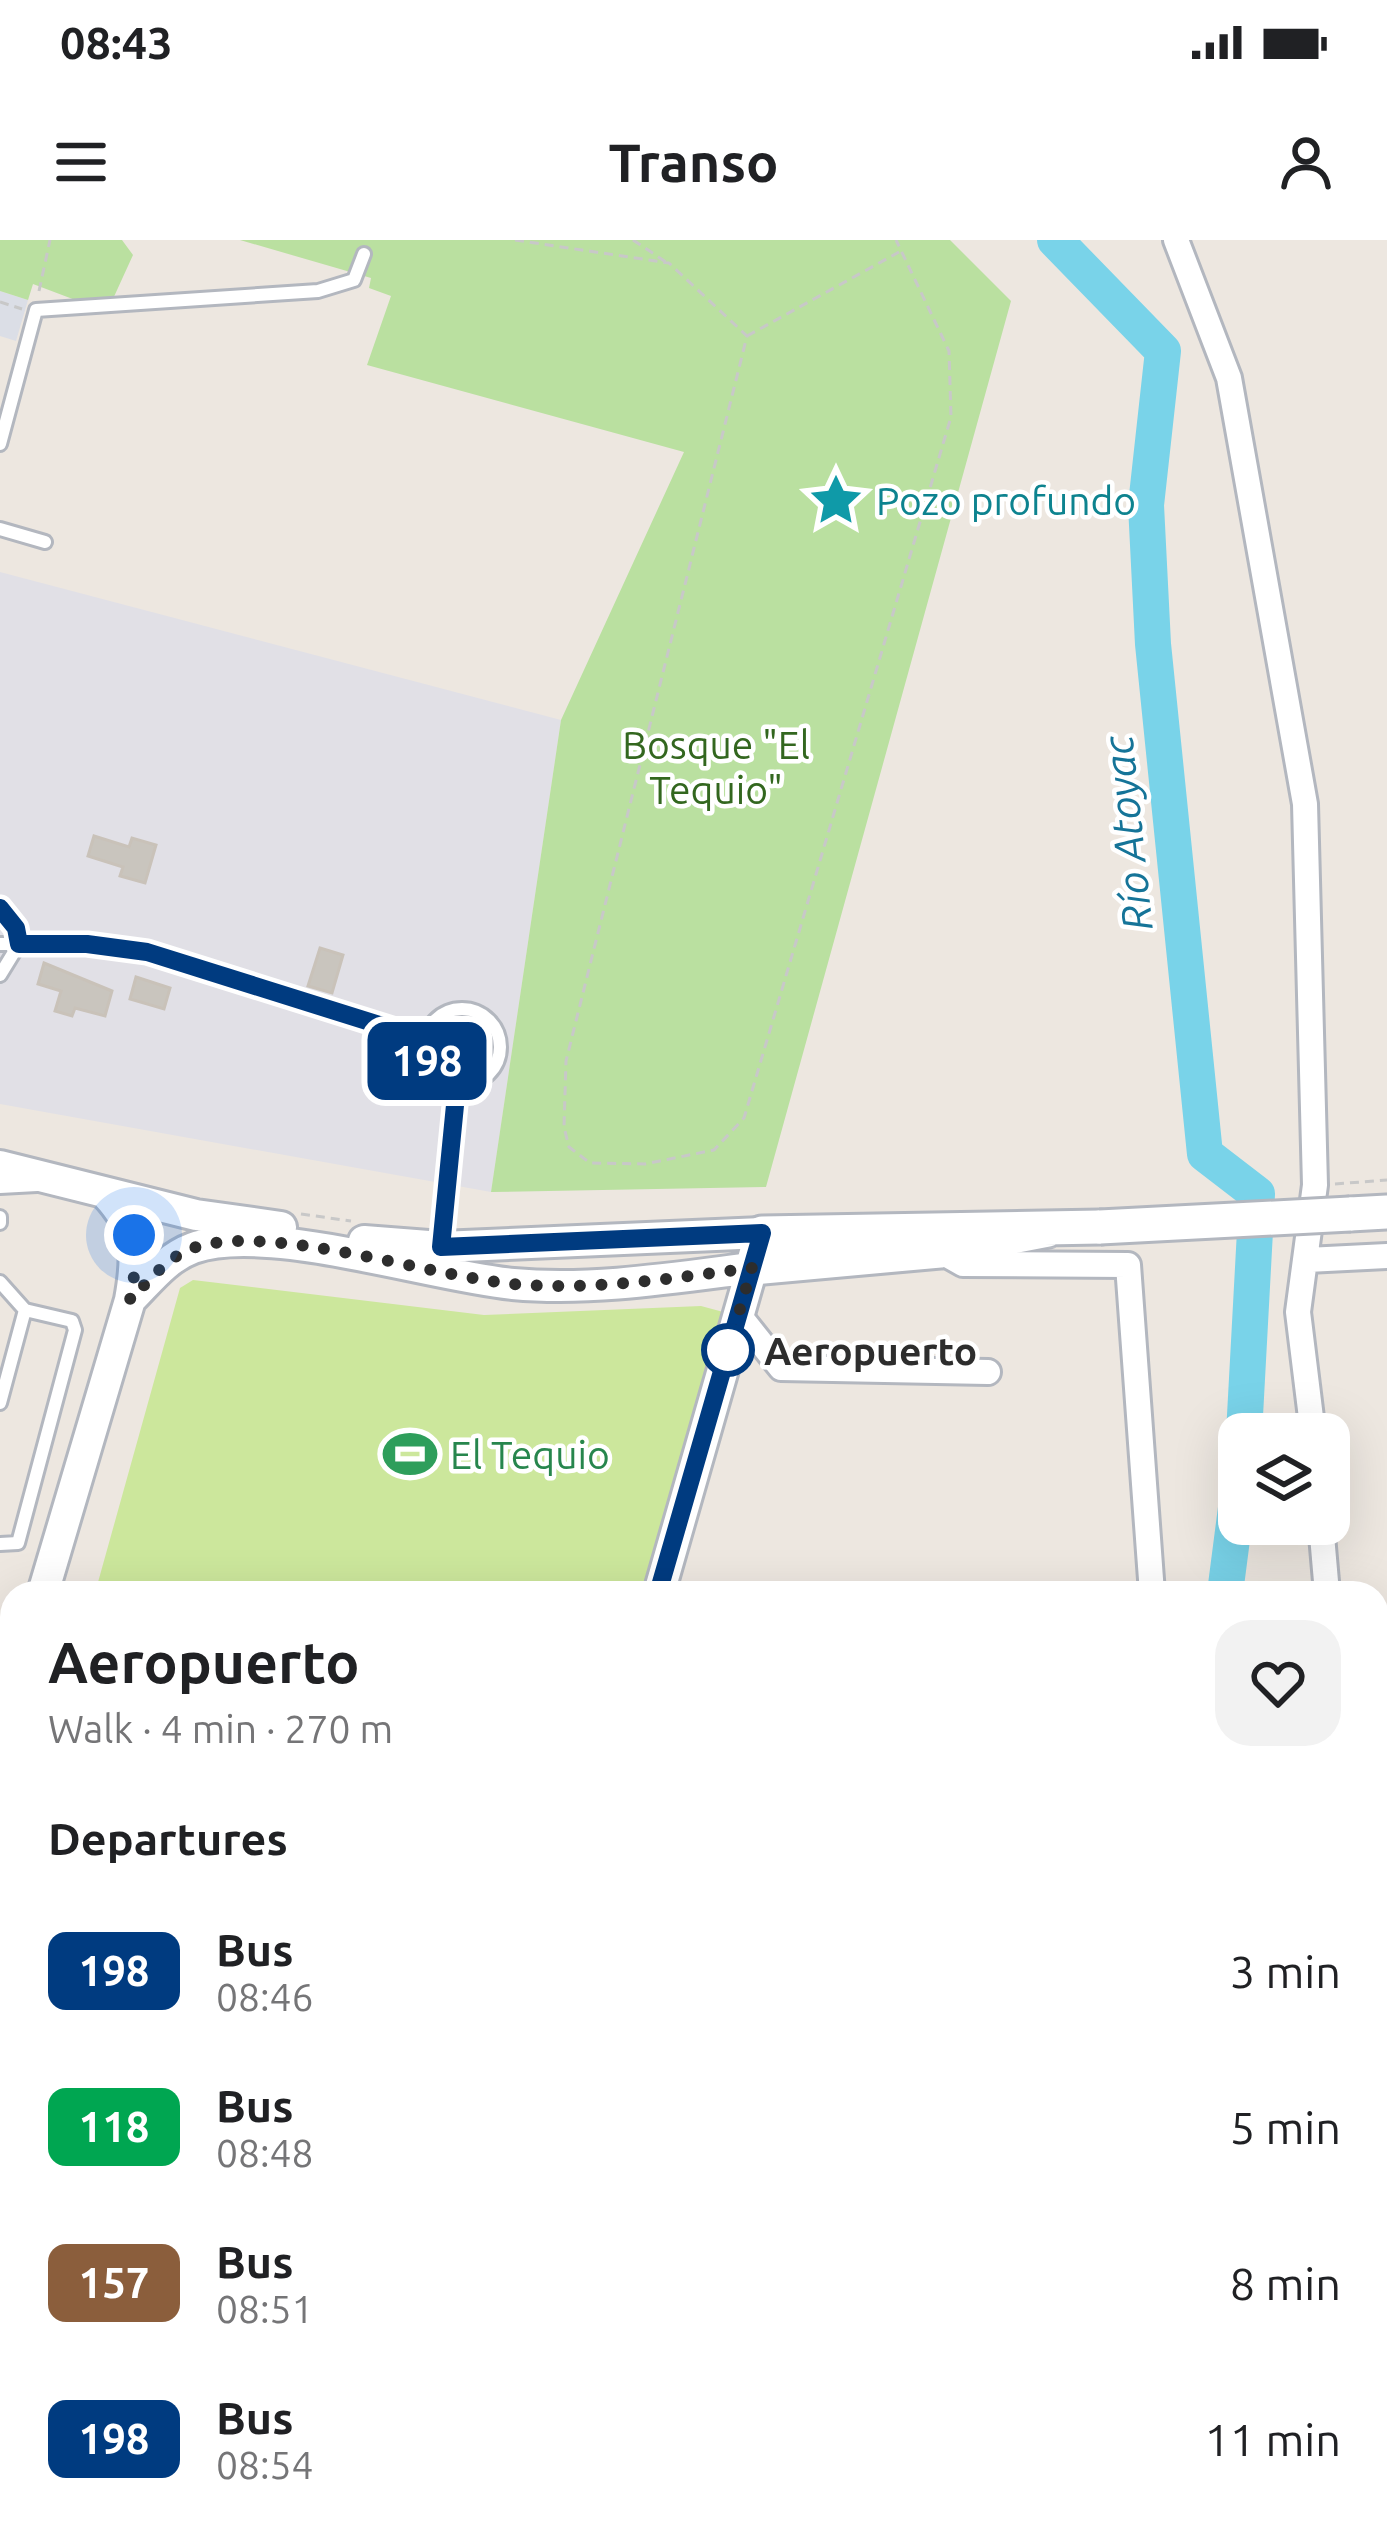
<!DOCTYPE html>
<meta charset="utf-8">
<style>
body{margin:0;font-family:Ubuntu,sans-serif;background:#f2f2f2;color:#202124;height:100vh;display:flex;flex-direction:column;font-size:45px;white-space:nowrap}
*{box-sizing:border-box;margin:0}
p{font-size:39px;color:#757577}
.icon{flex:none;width:66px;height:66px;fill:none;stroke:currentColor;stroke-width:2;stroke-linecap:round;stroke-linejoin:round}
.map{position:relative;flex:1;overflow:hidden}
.drawer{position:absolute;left:0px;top:1341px;width:1389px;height:960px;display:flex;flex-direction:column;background:#fff;border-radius:36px 36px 0 0;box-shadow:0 12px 48px #0002}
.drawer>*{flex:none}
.badge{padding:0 24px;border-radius:18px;font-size:42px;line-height:78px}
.controls{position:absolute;left:1218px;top:1173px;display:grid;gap:24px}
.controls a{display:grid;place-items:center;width:132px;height:132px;border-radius:24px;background:#fff;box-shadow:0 12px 48px #0002;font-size:60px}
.you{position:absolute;width:60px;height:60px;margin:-30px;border:9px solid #fff;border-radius:50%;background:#1a73e8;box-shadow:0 0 0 18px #1a73e833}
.map>.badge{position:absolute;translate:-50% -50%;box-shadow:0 0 0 6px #fff}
h2{padding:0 48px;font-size:45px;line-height:108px}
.round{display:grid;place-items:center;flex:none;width:126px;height:126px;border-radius:36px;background:#f2f2f2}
.summary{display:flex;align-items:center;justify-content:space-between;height:204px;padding:0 48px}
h1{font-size:57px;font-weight:700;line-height:90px}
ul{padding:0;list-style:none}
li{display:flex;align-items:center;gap:36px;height:156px;padding:0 48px}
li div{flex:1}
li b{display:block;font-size:45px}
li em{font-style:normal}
li .badge{min-width:132px;font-weight:700;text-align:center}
.status{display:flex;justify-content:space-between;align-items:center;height:84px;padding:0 60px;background:#fff;direction:ltr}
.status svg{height:33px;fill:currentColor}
header{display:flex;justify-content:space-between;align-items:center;height:156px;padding:0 48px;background:#fff;font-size:54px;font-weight:700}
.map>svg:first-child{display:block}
.industrial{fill:#e1e0e6}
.airport{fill:#dbdee6}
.green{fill:#bae0a0}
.pitch{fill:#cce79c}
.plaza{fill:#dedad7}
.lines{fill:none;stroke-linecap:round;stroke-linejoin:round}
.river{stroke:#79d3e9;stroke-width:36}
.building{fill:#c9c5be;stroke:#c9c2b9;stroke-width:3}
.service-casing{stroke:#b3b7bf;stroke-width:18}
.minor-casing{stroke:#b3b7bf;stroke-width:30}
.tertiary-casing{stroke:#b3b7bf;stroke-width:36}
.secondary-casing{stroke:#b3b7bf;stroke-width:39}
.path{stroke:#c8c8c8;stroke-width:3;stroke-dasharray:9 6;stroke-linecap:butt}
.service{stroke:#fff;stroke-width:12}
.minor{stroke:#fff;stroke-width:24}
.tertiary{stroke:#fff;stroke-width:30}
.secondary{stroke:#fff;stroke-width:33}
.secondary-bridge-casing{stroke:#b3b7bf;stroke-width:39;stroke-linecap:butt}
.secondary-bridge{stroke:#fff;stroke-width:33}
.line-casing{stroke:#fff;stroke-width:27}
.line{stroke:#003b80;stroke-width:18}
.walk{stroke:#2d2d2d;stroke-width:12;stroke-dasharray:0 21.6}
.stop-dot{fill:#fff;stroke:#003b80;stroke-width:6}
.labels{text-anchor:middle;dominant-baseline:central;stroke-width:9;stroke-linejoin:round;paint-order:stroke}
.culture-label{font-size:39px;fill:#0d838f;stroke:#fff;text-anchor:start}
.park-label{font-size:39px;fill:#33671f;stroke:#fff}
.stop-label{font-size:39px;font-weight:bold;fill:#2d2d2d;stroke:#fff;text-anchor:start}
.leisure-label{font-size:39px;fill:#27864d;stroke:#fff;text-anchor:start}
.water-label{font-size:42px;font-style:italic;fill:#157498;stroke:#fff}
</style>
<div class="status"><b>08:43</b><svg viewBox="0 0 49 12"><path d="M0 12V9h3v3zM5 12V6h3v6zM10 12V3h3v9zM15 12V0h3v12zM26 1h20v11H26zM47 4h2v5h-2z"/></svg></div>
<header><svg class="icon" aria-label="menu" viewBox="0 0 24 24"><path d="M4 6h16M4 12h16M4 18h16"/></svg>Transo<svg class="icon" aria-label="person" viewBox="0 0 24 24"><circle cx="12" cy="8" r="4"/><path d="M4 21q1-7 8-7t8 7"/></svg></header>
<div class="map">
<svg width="1387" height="2301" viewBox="0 0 1387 2301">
<rect width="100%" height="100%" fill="#ede7e0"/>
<path class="industrial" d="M0,332L561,480L491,952L0,864Z"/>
<path class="airport" d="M0,51L28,60L16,101L0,96Z"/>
<path class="green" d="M0,0H122L133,15L107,72L33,44L28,60L0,51Z
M240,0H950L1011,61L766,947L491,952L561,480L684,212L367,125L391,56L369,48L371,38Z"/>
<path class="pitch" d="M193,1040L484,1075L701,1066L727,1073L647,1353H95L180,1048Z
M12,1492V2289H86L82,2301H0V1499Z
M220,2289H376L366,2301H255Z"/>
<path class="plaza" d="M86,2289H220L255,2301H82Z"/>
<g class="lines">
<path class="river" d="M1055,0L1163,111L1146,265L1153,404L1205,914L1257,954L1244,1194
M1225,1353L1239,1245
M963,2301L969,2289
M1022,2301L1029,2289"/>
</g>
<path class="building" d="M94,596L129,607L132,598L156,605L145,643L120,636L123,627L88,616Z
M320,708L343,715L332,753L308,746Z
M44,723L112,751L105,776L75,768L72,776L55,771L61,751L38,744Z
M136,737L170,748L164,769L130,759Z"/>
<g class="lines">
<defs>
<path id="service" d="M0,204L36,70L318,51L354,40L364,14
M0,289L45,302
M0,668L16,687L19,704L0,735
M0,704L87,703L147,712L424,798
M424 807a38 38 0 1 1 76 0a38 38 0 1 1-76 0Z
M0,947L37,945
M0,977V983
M441,1005L457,845
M0,1042L25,1070L72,1081L75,1090L18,1303L0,1304
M0,1163L25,1070
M351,2289L354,2301"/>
<path id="minor" d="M1176,0L1229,138L1305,564L1315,945L1298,1072L1313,1194
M940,1011L963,1024L1128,1025L1152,1353
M1307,1020L1387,1016
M738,1074L781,1128L988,1132
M1321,1284L1327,1353
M888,2301L895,2289
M1090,2301L1097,2289"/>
<path id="tertiary" d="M0,926L196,975L281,987
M364,1001L441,1007L762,993
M130,1060C150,1040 166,1018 193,1008C266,982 430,1036 513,1044C592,1051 673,1038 752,1028L659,1353
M43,1353L130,1060C138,1016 139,989 106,954
M0,1441L12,1431
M394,2301L397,2289"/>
<path id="secondary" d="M1350,974L1387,972
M1048,990L940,1011L752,1028L762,993L1100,987"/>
</defs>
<use href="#service" class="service-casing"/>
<use href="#minor" class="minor-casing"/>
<use href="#tertiary" class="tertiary-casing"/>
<use href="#secondary" class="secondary-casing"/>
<path class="path" d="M515,0L669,23L747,96L566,821L564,887L569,907L590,923L645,924L714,910L744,878L951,177L949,111L896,0
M633,0L666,22
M39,51L50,0
M0,62L22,69
M747,96L899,12
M1335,944L1387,940
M301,974L351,981
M1377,1625H1387"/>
<use href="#service" class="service"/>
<use href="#minor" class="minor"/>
<use href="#tertiary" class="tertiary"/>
<use href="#secondary" class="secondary"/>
<defs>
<path id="secondary-bridge" d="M1100,987L1350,974"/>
</defs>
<use href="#secondary-bridge" class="secondary-bridge-casing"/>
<use href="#secondary-bridge" class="secondary-bridge"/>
</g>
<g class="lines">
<defs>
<path id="line" d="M0,668L16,688L19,704H87L147,712L424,799L434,834L457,845L441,1007L762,993L658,1353"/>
</defs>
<use href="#line" class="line-casing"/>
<use href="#line" class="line"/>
<path class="walk" d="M134,995L138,1012L130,1060C150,1040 166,1018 193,1008C267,982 430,1036 513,1044C592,1051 673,1038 752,1028L728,1110"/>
</g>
<defs>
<symbol id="sight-bare" viewBox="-9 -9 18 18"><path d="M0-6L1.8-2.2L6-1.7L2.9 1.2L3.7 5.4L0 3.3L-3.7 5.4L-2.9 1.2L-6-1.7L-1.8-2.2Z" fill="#0f9aa8" stroke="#fff" stroke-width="2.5" paint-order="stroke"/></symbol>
<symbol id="stadium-bare" viewBox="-9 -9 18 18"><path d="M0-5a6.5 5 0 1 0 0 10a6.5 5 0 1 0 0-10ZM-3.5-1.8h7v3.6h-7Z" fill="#2e9e5b" stroke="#fff" stroke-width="2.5" paint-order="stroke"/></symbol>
</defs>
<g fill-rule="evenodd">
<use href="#sight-bare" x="798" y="222" width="76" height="76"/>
<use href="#stadium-bare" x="372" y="1176" width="76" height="76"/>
</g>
<circle class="stop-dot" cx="728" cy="1110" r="24"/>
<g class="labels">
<g class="culture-label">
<text x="876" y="260">Pozo profundo</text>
</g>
<g class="park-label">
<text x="716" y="504">Bosque "El<tspan x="716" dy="45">Tequio"</tspan></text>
</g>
<g class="stop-label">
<text x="764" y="1110">Aeropuerto</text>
</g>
<g class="leisure-label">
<text x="450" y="1214">El Tequio</text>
</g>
<g class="water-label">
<text transform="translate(1127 593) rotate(-96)">Río Atoyac</text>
</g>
</g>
</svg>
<div class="controls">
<a><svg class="icon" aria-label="layers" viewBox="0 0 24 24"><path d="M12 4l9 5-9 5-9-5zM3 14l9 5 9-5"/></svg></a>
</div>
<div class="you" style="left:134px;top:995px"></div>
<b class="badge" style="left:427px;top:821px;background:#003b80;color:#fff">198</b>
<section class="drawer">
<div class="summary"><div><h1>Aeropuerto</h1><p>Walk · 4 min · 270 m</p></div><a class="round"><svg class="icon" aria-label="heart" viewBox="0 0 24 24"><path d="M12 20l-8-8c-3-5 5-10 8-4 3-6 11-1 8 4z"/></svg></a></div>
<h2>Departures</h2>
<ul>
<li><span class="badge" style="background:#003b80;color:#fff">198</span><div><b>Bus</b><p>08:46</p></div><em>3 min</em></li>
<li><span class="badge" style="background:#00a651;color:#fff">118</span><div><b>Bus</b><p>08:48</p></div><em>5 min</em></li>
<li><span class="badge" style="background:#8b5e3c;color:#fff">157</span><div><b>Bus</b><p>08:51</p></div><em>8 min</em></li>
<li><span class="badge" style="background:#003b80;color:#fff">198</span><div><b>Bus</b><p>08:54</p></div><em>11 min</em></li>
</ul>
</section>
</div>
